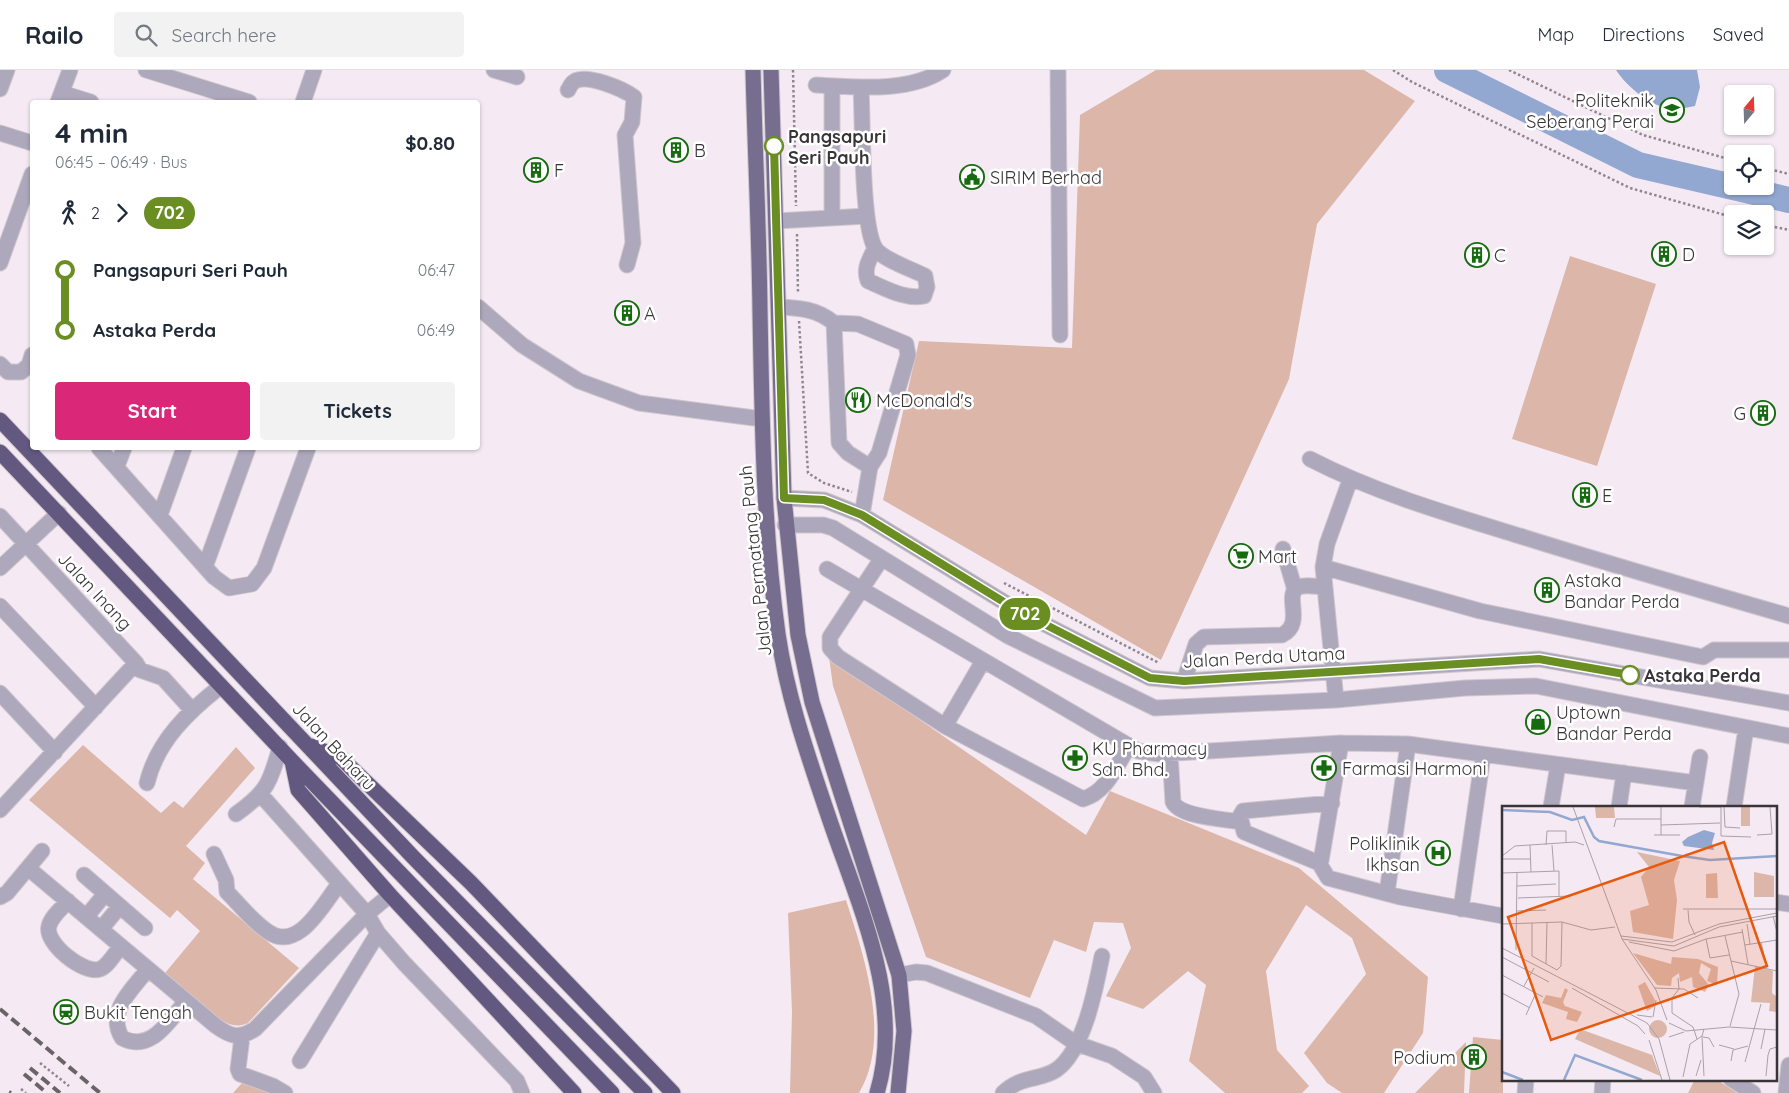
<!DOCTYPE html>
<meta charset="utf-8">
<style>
body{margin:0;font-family:Quicksand,sans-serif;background:#f2f2f3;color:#1f2937;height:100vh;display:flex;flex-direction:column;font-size:19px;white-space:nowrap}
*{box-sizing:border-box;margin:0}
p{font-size:16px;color:#747a83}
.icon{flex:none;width:28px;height:28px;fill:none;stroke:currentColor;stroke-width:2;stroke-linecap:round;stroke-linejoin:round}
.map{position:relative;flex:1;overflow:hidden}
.panel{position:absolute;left:30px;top:30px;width:450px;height:350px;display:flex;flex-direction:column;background:#fff;border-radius:5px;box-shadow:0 1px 4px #0004}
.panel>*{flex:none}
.badge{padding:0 10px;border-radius:16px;font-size:18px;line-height:32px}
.needle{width:32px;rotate:19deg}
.controls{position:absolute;left:1724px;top:15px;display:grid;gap:10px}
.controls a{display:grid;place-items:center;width:50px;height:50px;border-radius:5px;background:#fff;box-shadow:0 1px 4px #0004;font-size:25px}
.map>.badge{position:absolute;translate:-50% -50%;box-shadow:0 0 0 2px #fff}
.legs{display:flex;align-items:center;gap:8px;height:55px;padding:0 25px;font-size:16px}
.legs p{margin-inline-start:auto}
.summary{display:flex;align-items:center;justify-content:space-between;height:85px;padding:0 25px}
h1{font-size:28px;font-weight:800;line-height:38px}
.primary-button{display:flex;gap:10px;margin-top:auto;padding:10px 25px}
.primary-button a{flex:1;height:58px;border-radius:5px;background:#db2777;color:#fff;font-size:20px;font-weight:800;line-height:58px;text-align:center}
.primary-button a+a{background:#f2f2f3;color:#1f2937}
ul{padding:0 25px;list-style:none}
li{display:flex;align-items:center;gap:18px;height:60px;font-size:19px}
li i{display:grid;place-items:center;width:8px;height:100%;margin:0 6px;background:currentColor}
li i::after{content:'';width:12px;height:12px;margin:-6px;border:4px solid;border-radius:50%;background:#fff}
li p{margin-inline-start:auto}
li:first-child i{background:linear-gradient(#0000 50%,currentColor 0)}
li:last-child i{background:linear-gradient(currentColor 50%,#0000 0)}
header{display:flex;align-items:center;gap:30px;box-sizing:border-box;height:70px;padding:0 25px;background:#fff;border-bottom:1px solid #e0e1e3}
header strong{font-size:24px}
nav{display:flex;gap:28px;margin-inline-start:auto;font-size:18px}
.search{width:350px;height:45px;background:#f2f2f3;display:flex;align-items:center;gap:12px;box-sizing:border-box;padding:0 18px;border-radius:5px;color:#747a83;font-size:19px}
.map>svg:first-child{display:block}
.green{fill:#dcb6a9}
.water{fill:#93a8d0}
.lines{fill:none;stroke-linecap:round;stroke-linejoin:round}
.river{stroke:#93a8d0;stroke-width:26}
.minor-casing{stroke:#cfc6cd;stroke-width:17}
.major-casing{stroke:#cfc6cd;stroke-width:17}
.highway-casing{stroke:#cfc6cd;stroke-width:17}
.path{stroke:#8e878d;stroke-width:2.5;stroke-dasharray:2.5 2.5;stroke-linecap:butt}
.minor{stroke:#ada8bb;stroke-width:15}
.major{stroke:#766d8f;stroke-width:15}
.highway{stroke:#63587f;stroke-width:15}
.rail{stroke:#696468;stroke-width:4;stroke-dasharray:10 5;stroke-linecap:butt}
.line-1-casing{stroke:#fff;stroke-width:11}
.line-1{stroke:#6b8e23;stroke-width:8}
.stop-1-dot{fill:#fff;stroke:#6b8e23;stroke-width:2.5}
.labels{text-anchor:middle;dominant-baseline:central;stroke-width:5;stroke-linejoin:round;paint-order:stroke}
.poi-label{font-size:18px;fill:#383437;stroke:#fff;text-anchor:start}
.stop-label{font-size:18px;font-weight:bold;fill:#383437;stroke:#fff;text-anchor:start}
.street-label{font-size:18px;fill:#383437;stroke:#fff}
.inset-river{fill:none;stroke:#93a8d0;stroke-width:2.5}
.inset-road{fill:none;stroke:#a9a1a8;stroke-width:1}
.view{fill:#e8590c;fill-opacity:0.15;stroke:#e8590c;stroke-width:2.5}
.inset-edge{fill:none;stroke:#383437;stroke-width:2.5}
</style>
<header>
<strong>Railo</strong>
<div class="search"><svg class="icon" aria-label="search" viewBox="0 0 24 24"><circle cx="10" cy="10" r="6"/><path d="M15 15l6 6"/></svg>Search here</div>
<nav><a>Map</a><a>Directions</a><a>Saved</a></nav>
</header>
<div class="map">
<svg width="1789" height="1023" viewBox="0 0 1789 1023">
<rect width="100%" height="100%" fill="#f5eaf3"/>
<path class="green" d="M1156,0H1364L1415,31L1317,154L1289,309L1161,590L883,430L919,271L1072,278L1080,45Z
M1570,186L1656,214L1597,396L1512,369Z
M829,587L1086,765L1110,721L1299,798L1428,907L1423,963L1384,1023H1342L1327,1013L1304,983L1366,904L1352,868L1306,835L1266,901L1277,980L1309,1016L1302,1023H1225L1189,991L1206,915L1188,901L1143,939L1106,926L1131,878L1123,853L1094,852L1086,882L1054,870L1030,928L926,887L833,616Z
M83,675L161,743L174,731L183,738L236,677L255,698L186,776L205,793L193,809L299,898L248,953C243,955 239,956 233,955C216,952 180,915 165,903L200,861L177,840L170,848L29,730Z
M846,830C864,886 892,968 859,1023H790L792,942L788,843Z
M1473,967L1503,970V1023H1469Z
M1466,972L1464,1023H1415Z
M1695,1009H1716L1737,1023H1688Z
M242,1013L274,1023H233Z"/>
<path class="water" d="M1616,0H1697L1700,17L1695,36C1688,37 1681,39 1675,39C1653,39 1627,17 1616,0Z"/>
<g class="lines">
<path class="river" d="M1447,0L1638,95L1789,130"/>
<defs>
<path id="minor" d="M146,0L249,32
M494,0L517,7
M1058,0L1060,265
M816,15C855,17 909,23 943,0
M861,18C863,51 861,153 875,178C881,189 914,200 925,206L927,217L924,226C905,230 885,218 868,211C863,198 870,189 875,178
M0,19L7,0
M568,20C570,17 571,13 575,11C588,4 623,19 634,27L632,52L625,65L633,173L627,195
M62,23L91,32
M58,32L70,0
M303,32L314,0
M0,63L32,73
M832,148V16
M776,151L867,146
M0,193L32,104
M478,237L522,275L579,311L639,333L762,349
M779,237C800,238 817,239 834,253L839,373L848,383L870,397L862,445
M834,253L858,254L906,274L908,285L879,383L870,397
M0,294L8,302H21L29,295L32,285
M99,378L214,507L229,518L252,514L264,498L308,378
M1310,389C1376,423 1448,444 1520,466C1609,494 1699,520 1789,546
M117,396L124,378
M784,428L824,430L862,445L1017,540L1150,608L1184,611L1539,589L1789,633
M160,445L184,378
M0,446L136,593L140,600L163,608L191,639
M785,455H823L833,458L1008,566L1155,638L1336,630L1465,618L1536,616L1789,666
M1283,479L1295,520
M882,488L830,567V578L838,587L945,656L1083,729C1107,722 1116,696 1129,676
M205,497L248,378
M1323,497L1480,541L1698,586L1703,587L1714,580H1789
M0,498L59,443
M827,499L1138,681L1159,684L1341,673L1408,674L1696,713
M0,536L96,637
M1184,611L1196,574L1204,567L1282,565C1306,553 1282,524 1299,517C1306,514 1317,517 1324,517
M0,623L55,682
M1336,630L1323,497L1327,474L1350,410
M945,656L983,591
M1170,683L1173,732C1180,747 1224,749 1240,752
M147,713C157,671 189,641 221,616
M261,725L367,844L378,863L404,893L517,1011L522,1023
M1551,737L1558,695
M1619,737L1624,703
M1692,737L1700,687
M1734,737L1746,658
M0,740L136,593
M236,744C267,722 270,713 280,677
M214,784L226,810L227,822C240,835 252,851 267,861C298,884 323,834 339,814
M1319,793L1328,808L1400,827L1503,846
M1319,793L1244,762L1240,746L1243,741L1332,733
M1319,793L1321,791L1341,673
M28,798L216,956C231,967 239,969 255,959L367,844L390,825
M84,805L145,858
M1387,823L1408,674
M0,827L7,823L42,781
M68,831C62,838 51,847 49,856C44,873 84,905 100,899C108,896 115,883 121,876
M1775,832L1789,834
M1461,839L1483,685
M86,847L105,824
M101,859L120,836
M148,899C132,920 106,941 122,968C151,983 169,951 186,931
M899,905L916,902L927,903L1036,946L1075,973L1112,986L1144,1007L1154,1023
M242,967L238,999L240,1004L273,1016L285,1023
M300,991L378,863
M1731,1009L1753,1023
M1003,1023C1022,1005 1039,1011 1056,1000C1084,981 1096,917 1102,886
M1525,1023L1526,1009
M1602,1023L1603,1009
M1786,1023L1789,995"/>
<path id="major" d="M753,0C755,80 759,160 760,240C762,348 763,457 778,564C787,626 808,686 828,745C857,832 905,930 877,1023
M771,0L784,428L798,565L812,632L899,905L904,961L898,1023"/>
<path id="highway" d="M0,350L413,787L645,1023
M0,382L292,691L612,1023
M311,676L341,688L471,813L673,1023
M292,691L298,720L390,825L574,1023"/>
</defs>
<use href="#minor" class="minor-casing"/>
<use href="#major" class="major-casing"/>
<use href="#highway" class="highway-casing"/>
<path class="path" d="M793,0L796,136
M1393,0L1412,12L1630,118L1732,147
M1509,0L1643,65L1732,90
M1765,98L1789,104
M1765,155L1789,160
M797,164L798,223
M799,251L808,403L824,413L852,422
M1004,513L1159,593
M40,993L69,1016
M21,1019L26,1023"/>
<use href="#minor" class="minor"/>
<use href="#major" class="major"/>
<use href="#highway" class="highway"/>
<path class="rail" d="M0,939L100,1023
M30,998L60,1023
M24,1004L47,1023
M9,1022L11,1023"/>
</g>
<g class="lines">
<defs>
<path id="line-1" d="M774,76L784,428L824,430L862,445L1017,540L1150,608L1184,611L1539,589L1630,605"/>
</defs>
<use href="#line-1" class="line-1-casing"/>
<use href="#line-1" class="line-1"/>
</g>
<defs>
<symbol id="university-ring" viewBox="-11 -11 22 22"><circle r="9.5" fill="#fff" stroke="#166a0f" stroke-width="1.5"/><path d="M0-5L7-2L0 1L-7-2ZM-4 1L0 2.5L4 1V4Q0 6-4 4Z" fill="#166a0f"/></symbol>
<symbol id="building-ring" viewBox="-11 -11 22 22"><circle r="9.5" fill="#fff" stroke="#166a0f" stroke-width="1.5"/><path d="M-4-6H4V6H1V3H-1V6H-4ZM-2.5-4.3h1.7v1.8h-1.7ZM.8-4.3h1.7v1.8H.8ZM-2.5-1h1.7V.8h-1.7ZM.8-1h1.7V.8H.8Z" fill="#166a0f"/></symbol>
<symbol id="civic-ring" viewBox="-11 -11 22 22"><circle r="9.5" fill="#fff" stroke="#166a0f" stroke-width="1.5"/><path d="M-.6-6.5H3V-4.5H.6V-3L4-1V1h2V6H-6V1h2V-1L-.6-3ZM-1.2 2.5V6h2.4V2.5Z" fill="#166a0f"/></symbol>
<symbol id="restaurant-ring" viewBox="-11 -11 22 22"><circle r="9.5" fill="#fff" stroke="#166a0f" stroke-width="1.5"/><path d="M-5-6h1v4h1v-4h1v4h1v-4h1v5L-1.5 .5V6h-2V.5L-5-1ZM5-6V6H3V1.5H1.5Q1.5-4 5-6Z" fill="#166a0f"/></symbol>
<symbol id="supermarket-ring" viewBox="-11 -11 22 22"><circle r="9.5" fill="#fff" stroke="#166a0f" stroke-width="1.5"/><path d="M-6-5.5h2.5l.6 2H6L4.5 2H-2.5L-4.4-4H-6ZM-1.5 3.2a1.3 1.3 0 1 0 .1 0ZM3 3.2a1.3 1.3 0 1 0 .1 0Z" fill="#166a0f"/></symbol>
<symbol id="shop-ring" viewBox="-11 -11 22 22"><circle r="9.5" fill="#fff" stroke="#166a0f" stroke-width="1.5"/><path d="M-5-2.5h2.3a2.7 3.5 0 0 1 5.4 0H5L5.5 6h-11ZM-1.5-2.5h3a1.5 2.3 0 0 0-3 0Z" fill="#166a0f"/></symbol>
<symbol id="pharmacy-ring" viewBox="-11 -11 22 22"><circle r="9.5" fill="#fff" stroke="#166a0f" stroke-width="1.5"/><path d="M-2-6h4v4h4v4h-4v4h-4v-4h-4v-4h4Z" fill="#166a0f"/></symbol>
<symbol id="hospital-ring" viewBox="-11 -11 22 22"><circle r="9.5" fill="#fff" stroke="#166a0f" stroke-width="1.5"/><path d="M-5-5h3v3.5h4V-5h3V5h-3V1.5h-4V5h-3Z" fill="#166a0f"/></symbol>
<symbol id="station-ring" viewBox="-11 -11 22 22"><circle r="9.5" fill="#fff" stroke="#166a0f" stroke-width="1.5"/><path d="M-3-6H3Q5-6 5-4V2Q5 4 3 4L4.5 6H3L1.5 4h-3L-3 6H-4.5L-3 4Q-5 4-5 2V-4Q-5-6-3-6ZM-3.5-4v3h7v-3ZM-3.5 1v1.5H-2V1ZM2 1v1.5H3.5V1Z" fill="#166a0f"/></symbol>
</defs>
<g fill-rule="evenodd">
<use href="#university-ring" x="1658" y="26" width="28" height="28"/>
<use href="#building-ring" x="662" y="66" width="28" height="28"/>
<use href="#building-ring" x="522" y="86" width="28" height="28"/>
<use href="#civic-ring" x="958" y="93" width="28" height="28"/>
<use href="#building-ring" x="1650" y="170" width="28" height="28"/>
<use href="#building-ring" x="1463" y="171" width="28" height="28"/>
<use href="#building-ring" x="613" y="229" width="28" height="28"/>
<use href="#restaurant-ring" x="844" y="316" width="28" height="28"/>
<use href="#building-ring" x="1749" y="329" width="28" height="28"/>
<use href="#building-ring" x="1571" y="411" width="28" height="28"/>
<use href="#supermarket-ring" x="1227" y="472" width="28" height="28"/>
<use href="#building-ring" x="1533" y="506" width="28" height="28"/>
<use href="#shop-ring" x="1524" y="638" width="28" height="28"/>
<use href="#pharmacy-ring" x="1061" y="674" width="28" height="28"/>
<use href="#pharmacy-ring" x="1310" y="684" width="28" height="28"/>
<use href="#hospital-ring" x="1424" y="769" width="28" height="28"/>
<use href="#station-ring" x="52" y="928" width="28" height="28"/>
<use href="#building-ring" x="1460" y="973" width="28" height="28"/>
</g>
<g class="stop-1-dot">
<circle cx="774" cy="76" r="9"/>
<circle cx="1630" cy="605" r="9"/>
</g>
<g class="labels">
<g class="poi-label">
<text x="1654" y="30" text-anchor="end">Politeknik<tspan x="1654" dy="21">Seberang Perai</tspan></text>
<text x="694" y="80">B</text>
<text x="554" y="100">F</text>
<text x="990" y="107">SIRIM Berhad</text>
<text x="1682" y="184">D</text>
<text x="1494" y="185">C</text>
<text x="644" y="243">A</text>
<text x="876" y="330">McDonald's</text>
<text x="1746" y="343" text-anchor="end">G</text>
<text x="1602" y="425">E</text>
<text x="1258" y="486">Mart</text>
<text x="1564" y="510">Astaka<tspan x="1564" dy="21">Bandar Perda</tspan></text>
<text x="1556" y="642">Uptown<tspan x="1556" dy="21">Bandar Perda</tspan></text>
<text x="1092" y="678">KU Pharmacy<tspan x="1092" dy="21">Sdn. Bhd.</tspan></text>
<text x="1342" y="698">Farmasi Harmoni</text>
<text x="1420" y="773" text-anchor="end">Poliklinik<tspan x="1420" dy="21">Ikhsan</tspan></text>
<text x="84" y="942">Bukit Tengah</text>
<text x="1456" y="987" text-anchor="end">Podium</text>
</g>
<g class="stop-label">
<text x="788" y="66">Pangsapuri<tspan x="788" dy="21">Seri Pauh</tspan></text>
<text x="1644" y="605">Astaka Perda</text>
</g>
<g class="street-label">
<text transform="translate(755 491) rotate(-96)">Jalan Permatang Pauh</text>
<text transform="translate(95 521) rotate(47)">Jalan Inang</text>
<text transform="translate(1264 587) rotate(-3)">Jalan Perda Utama</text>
<text transform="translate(334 676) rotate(47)">Jalan Baharu</text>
</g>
</g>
<g transform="translate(1502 736)">
<rect width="275" height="275" fill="#f5eaf3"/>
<path d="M93,1H112L113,12H94ZM239,1H248V20H239ZM135,46L178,55L172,74L175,94L171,133L131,126L128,105L147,99L139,71L147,61ZM252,66L272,70V91H252ZM215,67L216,92H204V68ZM131,147L169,158L170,151L196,153L216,161L215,179L205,175L209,163L199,157L197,167L207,179L203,186L191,181L190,171L178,176L177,167L170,172L169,180L155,179ZM253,160L271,165L270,187L275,191V206L267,205L268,197L249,196ZM143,176L153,194L152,201L145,205L136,180ZM63,182L66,184L61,196L63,200L80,206L75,216L64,213L66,206L40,197L44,189L59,192ZM147 223a9 9 0 1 1 18 0a9 9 0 1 1-18 0ZM78,223L150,249L158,270L73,233Z" fill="#dcb6a9"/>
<path d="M202,24L213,27L210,37L212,44L182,40L180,36L186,31Z" fill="#93a8d0"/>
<path class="inset-river" d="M0,4L48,6L70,14L82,11L92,31L97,35L180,50L208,54L275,50M0,266L21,274M62,274L73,249L140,274"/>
<path class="inset-road" d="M71,1L120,133L154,184L165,214M159,1V29M197,1H219M219,1V30L249,31M222,1L223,21L238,22M159,19L218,17M112,21L114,13H159M152,29H178M255,29L270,28L268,1M28,39L29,66M44,39L45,25H64V37M50,39L52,65M0,50L13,40L73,36L82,39M0,53H29M0,67L57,65V90M15,80L54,78M16,92L69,90M181,103H274L275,98M186,104L187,116L193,129M15,105L44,104M271,110L275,126M30,117V150L55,164L59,160L60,116M0,118L60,116L89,124L113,121M245,118L248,138M240,123L246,158M119,130L170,136L217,118L275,107M223,130L237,188L228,220M120,133L172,140L217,121L275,110M204,133L208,152L227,149M127,136L172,145L204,133L241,126M259,136L265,162M243,139L275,134M0,142L145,217L157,233L168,274M14,144L15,67M0,151L47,176M229,155L275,165M44,158L45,117M0,169L41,191M176,172L177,183L170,192V207L191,221L195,233M22,180L32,162M70,182L136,220L143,228M152,182L182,183L196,192M0,187L28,202M24,209L34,187M135,209L150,211M151,211L154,194M167,217L184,225L227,221L275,224M200,230L202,270M167,231L182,226M201,231L207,232L212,241M147,234L160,274M217,239L232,243M259,243L263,223M229,255L231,244L246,240M243,256L259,198M194,270L199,254M264,270L266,249L268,243L275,241M181,271L188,238L200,230L202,223"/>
<path class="view" d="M222,36L265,160L49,234L6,111Z"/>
<rect width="275" height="275" class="inset-edge"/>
</g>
</svg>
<div class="controls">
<a><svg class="needle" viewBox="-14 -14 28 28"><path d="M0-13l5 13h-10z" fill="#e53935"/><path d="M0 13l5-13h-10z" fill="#747a83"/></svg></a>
<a><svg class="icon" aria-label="locate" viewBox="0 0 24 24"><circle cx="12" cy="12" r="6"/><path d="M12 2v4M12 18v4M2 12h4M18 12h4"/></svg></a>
<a><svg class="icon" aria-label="layers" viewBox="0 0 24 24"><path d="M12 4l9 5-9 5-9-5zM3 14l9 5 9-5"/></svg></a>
</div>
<b class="badge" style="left:1025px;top:544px;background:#6b8e23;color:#fff">702</b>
<section class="panel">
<div class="summary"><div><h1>4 min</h1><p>06:45 – 06:49 · Bus</p></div><b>$0.80</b></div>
<div class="legs"><svg class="icon" aria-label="walk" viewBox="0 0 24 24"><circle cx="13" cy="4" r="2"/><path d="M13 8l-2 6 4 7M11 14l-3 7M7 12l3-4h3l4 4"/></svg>2<svg class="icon" aria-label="forward" viewBox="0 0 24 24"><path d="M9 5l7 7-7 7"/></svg><b class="badge" style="background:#6b8e23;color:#fff">702</b></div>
<ul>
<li><i style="color:#6b8e23"></i><b>Pangsapuri Seri Pauh</b><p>06:47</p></li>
<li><i style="color:#6b8e23"></i><b>Astaka Perda</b><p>06:49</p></li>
</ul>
<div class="primary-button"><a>Start</a><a>Tickets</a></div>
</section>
</div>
